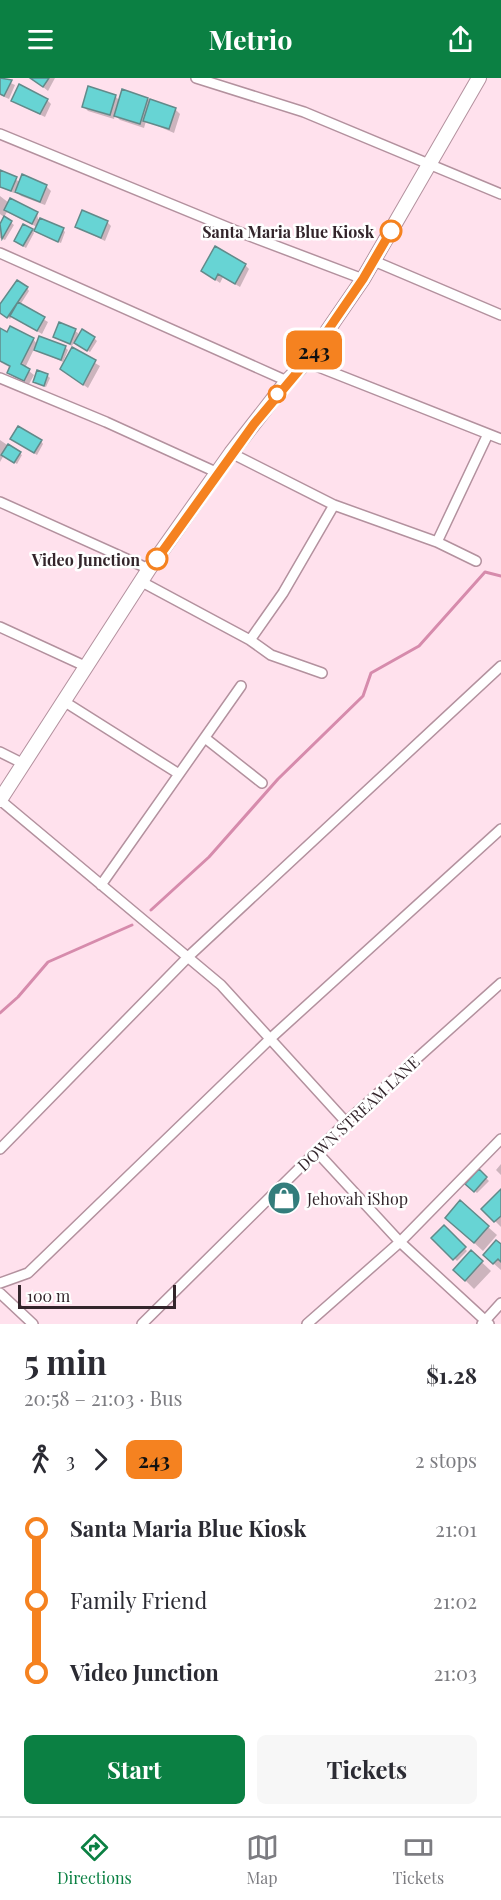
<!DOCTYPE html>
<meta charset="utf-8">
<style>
body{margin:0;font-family:"Playfair Display",serif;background:#f7f7f7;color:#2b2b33;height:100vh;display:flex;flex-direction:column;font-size:22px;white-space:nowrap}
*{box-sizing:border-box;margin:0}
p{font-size:20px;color:#7c7c81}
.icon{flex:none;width:33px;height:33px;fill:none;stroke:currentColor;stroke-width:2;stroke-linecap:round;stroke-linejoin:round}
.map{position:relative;height:1246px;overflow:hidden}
.panel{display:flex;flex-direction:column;background:#fff;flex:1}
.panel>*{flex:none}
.badge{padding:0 12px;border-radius:9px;font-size:21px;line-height:39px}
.scale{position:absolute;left:18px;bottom:15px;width:158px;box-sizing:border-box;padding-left:6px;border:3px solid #33252b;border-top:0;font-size:16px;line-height:21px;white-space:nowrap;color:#33252b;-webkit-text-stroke:4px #fff;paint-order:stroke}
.map>.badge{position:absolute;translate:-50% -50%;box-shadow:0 0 0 3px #fff}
.legs{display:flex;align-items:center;gap:9px;height:66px;padding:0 24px;font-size:20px}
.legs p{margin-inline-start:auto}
.overview{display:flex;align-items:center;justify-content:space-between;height:102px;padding:0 24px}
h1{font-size:33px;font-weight:700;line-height:45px}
.button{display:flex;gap:12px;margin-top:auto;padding:12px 24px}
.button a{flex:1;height:69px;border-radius:9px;background:#0b8043;color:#fff;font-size:24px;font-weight:700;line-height:69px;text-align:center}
.button a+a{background:#f7f7f7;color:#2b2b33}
ul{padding:0 24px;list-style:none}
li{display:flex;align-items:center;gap:21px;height:72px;font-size:22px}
li i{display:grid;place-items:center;width:9px;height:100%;margin:0 8px;background:currentColor}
li i::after{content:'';width:15px;height:15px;margin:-8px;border:4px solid;border-radius:50%;background:#fff}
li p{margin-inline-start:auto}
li:first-child i{background:linear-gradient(#0000 50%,currentColor 0)}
li:last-child i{background:linear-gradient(currentColor 50%,#0000 0)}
header{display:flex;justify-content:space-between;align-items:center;height:78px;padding:0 24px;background:#0b8043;color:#fff;font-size:27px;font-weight:700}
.menu{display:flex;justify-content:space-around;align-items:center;height:84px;border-top:2px solid #e1e1e2;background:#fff;font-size:16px;color:#7c7c81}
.menu a{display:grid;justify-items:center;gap:3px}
.menu .current{color:#0b8043}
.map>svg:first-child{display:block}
.shadow{fill:#0003}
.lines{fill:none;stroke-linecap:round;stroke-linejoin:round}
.stream{stroke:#d68bac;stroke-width:3}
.building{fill:#67d4d4;stroke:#628a8a;stroke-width:1.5}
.street-casing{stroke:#b3919e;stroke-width:12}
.secondary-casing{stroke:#b3919e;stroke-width:16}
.street{stroke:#fff;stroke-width:9}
.secondary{stroke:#fff;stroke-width:14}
.line-1-casing{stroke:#fff;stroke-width:14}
.line-1{stroke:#f58220;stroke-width:9}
.stop-1-dot{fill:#fff;stroke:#f58220;stroke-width:3}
.labels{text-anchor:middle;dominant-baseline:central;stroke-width:5;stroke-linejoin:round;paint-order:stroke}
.stop-label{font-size:16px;font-weight:bold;fill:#33252b;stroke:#fff;text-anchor:end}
.street-label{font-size:16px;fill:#33252b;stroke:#fff}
.poi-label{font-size:16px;fill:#33252b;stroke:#fff;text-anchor:start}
</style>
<header><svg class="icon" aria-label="menu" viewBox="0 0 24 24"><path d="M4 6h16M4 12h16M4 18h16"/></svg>Metrio<svg class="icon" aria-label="share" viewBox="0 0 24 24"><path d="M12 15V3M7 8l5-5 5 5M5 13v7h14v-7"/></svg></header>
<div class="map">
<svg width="501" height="1246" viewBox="0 0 501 1246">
<rect width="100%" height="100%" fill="#ffe1ed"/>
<path class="shadow" d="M0,0L15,7L9,21L0,17Z
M32,0H55L48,13Z
M115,18L120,23L148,21L175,31L180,36L174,55L146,43L144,50L120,42L115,37L114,41L88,33L84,29Z
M47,22L51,26L45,39L12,23Z
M0,93L20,104L46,108L51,113L45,127L21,118L15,112L14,115L0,109Z
M0,118L9,125L37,135L38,141L63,152L65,154L61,165L38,155L36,153L37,149L7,134L4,139L0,136Z
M5,140L14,147L5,162L0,160V149Z
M107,144L111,148L105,163L77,149Z
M32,152L34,155L26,170L18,165Z
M245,187L249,191L240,209L223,199L220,205L203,193Z
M27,210L29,213L20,227L48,244L42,256L12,238L10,241L0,234V227Z
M0,252L33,261L37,266L65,269L68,272L63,284L34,271L25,290L34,297L29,306L14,299L9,294L11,290L0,284Z
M75,253L78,255L77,263L94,260L97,263L90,274L74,264L72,268L54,259Z
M72,271L100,288L88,310L66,295Z
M47,297L50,300L46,309L35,303Z
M0,362L22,377L17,386L4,377L0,384Z
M15,363H41L43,366L37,377Z
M501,1086V1097L496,1092Z
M479,1093L489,1103L477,1115L467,1106Z
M501,1113V1149L483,1131Z
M456,1148L488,1149L497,1157L483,1173Z
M444,1150L467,1173L457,1183L434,1160Z
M501,1168V1192L493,1185Z
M471,1174L491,1193L474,1211L455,1192Z"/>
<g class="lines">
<path class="stream" d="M151,832L209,779L278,701L363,618L371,595L419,568L485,494L501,498
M0,935L18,919L48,884L132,847"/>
</g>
<path class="building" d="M0,0L12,2L4,18L0,16Z
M30,0H49L43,9Z
M19,6L48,21L40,36L11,23Z
M88,8L116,17L110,37L82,29Z
M122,11L148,20L140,46L114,38Z
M150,21L176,30L169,51L143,43Z
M0,92L17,99L11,113L0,109Z
M22,96L47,107L40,124L15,114Z
M10,120L38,134L32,146L4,132Z
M82,132L108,143L101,160L75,149Z
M4,138L12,143L2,161L0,146Z
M40,140L64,150L58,164L34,153Z
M23,146L33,151L23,168L14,163Z
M215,168L246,186L235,206L218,196L215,202L201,193Z
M17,202L28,209L7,240L0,235V226Z
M18,224L45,239L37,253L10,238Z
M59,244L76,251L70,266L53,259Z
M10,248L34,260L21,286L30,291L24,303L7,295L10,288L0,283V250L7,254Z
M82,251L95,259L87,273L74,265Z
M39,258L66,268L61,282L34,272Z
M72,269L96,282L83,307L60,291Z
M37,292L48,296L44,308L33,304Z
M18,348L42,362L34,375L10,361Z
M8,366L21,374L14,385L1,377Z
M479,1091L487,1099L474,1114L465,1106Z
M501,1111V1138L494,1144L481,1131Z
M460,1122L489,1148L474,1165L445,1140Z
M444,1147L466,1169L453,1182L431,1160Z
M496,1162L501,1166V1184L498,1181L493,1186L483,1177Z
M471,1172L483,1183L465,1203L453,1192Z"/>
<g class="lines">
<defs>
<path id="street" d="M196,0L304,34L501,116
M0,56L234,152L363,201
M0,175L287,303
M374,183L501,237
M306,284L501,361
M0,300L106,344L218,395
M231,375L334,427L437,464L476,483
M0,424L149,491
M437,464L488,356
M142,504L250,562L271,577L322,595
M0,549L87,589
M250,562L283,515L334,427
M65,624L179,696
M205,660L262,705
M0,674L24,686
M0,722L221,907L346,1044
M101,807L241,608
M0,1071L189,878L501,588
M316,1073L400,1164L489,1246
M0,1205L28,1195L272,959L501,751
M0,1215L33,1246
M142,1246L346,1044L501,905
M307,1246L400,1164L501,1061
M482,1246L501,1225"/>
<path id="secondary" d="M0,722L149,491L231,375L287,303L306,284L363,201L479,0"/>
</defs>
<use href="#street" class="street-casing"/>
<use href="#secondary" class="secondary-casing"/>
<use href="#street" class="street"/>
<use href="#secondary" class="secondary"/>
</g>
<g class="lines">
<defs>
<path id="line-1" d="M157,481L254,346L306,284L363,201L391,153"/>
</defs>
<use href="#line-1" class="line-1-casing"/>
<use href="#line-1" class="line-1"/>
</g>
<defs>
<symbol id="shop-disc" viewBox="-11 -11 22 22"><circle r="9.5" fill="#337d7c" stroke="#fff"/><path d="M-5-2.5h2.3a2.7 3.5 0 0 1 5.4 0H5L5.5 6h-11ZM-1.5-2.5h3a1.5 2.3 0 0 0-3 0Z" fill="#fff"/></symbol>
</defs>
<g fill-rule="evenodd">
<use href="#shop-disc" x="265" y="1101" width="38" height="38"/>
</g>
<g class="stop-1-dot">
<circle cx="391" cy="153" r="10"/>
<circle cx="277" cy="316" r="8"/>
<circle cx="157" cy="481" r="10"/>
</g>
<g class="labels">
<g class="stop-label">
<text x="374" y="153">Santa Maria Blue Kiosk</text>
<text x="140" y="481">Video Junction</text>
</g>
<g class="street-label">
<text transform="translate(358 1035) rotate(-43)">DOWN STREAM LANE</text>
</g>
<g class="poi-label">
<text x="307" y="1120">Jehovah iShop</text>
</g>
</g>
</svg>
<div class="scale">100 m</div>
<b class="badge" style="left:314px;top:272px;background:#f58220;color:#111">243</b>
</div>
<section class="panel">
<div class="overview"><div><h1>5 min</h1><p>20:58 – 21:03 · Bus</p></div><b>$1.28</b></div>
<div class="legs"><svg class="icon" aria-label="walk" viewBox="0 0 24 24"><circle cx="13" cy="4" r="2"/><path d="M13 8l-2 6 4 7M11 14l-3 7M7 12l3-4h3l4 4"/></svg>3<svg class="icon" aria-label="forward" viewBox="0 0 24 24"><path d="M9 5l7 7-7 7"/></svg><b class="badge" style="background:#f58220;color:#111">243</b><p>2 stops</p></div>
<ul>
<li><i style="color:#f58220"></i><b>Santa Maria Blue Kiosk</b><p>21:01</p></li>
<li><i style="color:#f58220"></i><span>Family Friend</span><p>21:02</p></li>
<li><i style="color:#f58220"></i><b>Video Junction</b><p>21:03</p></li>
</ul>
<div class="button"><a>Start</a><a>Tickets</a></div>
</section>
<nav class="menu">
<a class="current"><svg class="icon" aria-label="directions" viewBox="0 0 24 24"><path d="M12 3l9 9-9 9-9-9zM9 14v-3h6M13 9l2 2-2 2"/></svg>Directions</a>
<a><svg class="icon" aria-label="map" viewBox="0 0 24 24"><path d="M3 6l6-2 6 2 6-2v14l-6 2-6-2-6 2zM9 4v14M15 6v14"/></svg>Map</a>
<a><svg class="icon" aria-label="tickets" viewBox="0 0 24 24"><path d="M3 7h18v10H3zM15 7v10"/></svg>Tickets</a>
</nav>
